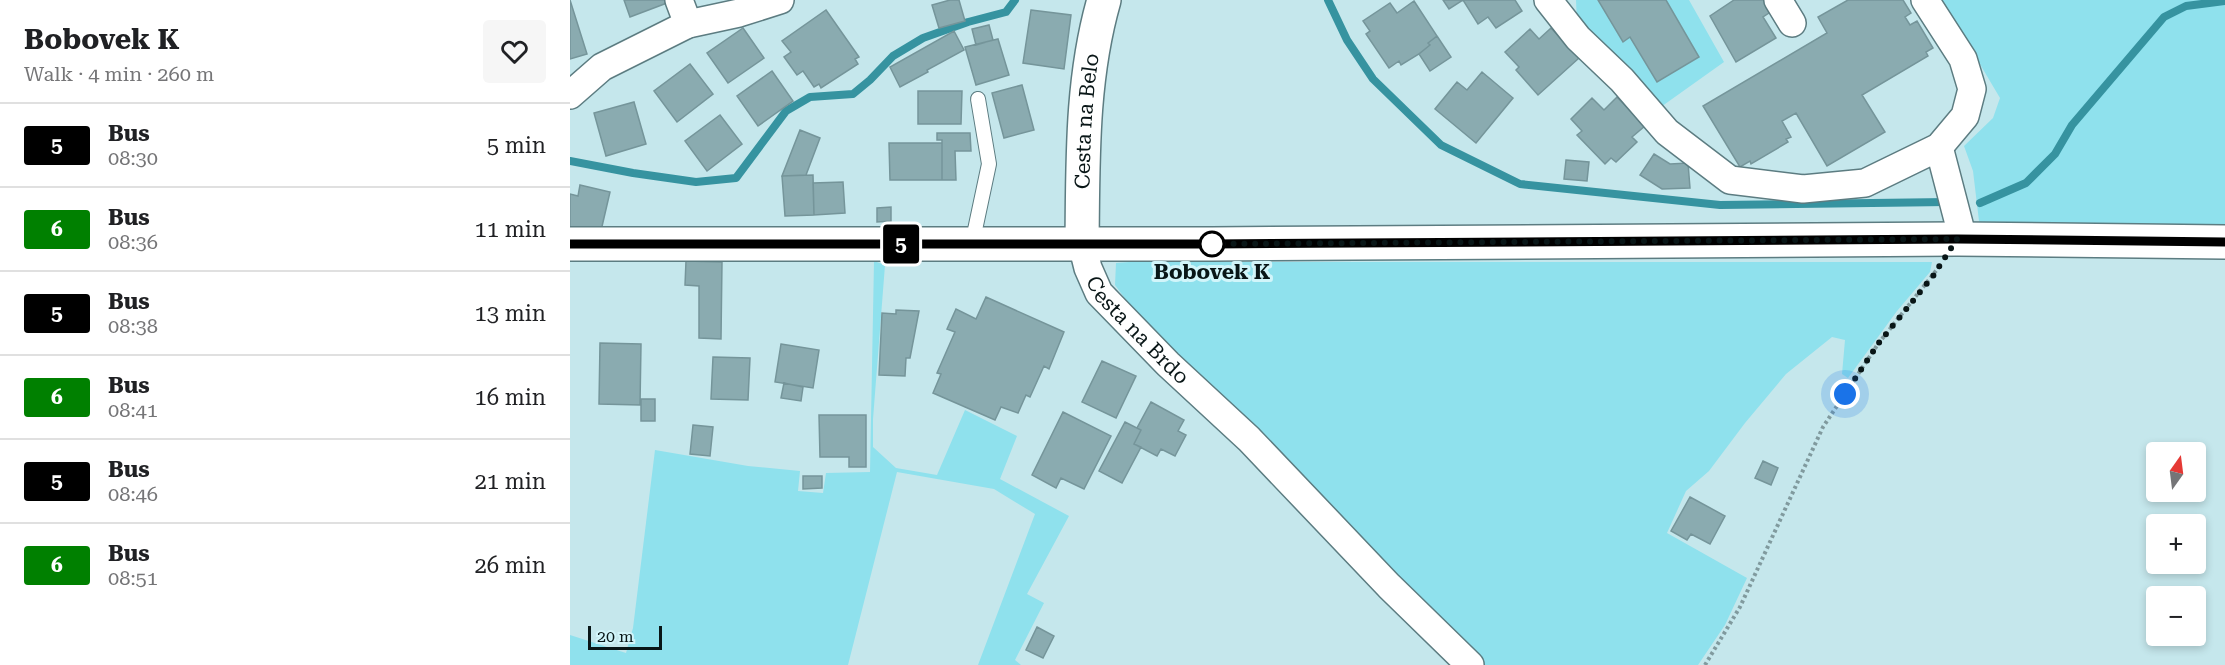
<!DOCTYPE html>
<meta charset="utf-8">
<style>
body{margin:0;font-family:"Roboto Serif",serif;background:#f6f6f6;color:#202124;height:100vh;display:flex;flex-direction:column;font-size:22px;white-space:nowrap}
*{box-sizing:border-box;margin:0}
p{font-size:20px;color:#757577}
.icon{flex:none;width:33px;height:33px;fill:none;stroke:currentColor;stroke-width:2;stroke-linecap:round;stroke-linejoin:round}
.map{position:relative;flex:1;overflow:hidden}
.sheet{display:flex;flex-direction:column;background:#fff;width:570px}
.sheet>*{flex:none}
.badge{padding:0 12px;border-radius:4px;font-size:21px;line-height:39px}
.needle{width:39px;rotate:14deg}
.tools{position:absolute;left:1576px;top:442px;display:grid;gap:12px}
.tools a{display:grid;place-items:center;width:60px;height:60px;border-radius:6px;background:#fff;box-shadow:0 3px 9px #0003;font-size:30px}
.scale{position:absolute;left:18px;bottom:15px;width:74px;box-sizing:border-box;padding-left:6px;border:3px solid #091617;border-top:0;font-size:16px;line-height:21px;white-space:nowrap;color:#091617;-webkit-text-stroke:4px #d2f5fa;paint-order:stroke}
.you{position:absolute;width:30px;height:30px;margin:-15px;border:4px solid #fff;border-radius:50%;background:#1a73e8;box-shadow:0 0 0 9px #1a73e833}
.map>.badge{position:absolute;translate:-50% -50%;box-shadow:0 0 0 3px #fff}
.round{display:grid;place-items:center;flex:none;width:63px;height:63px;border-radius:6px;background:#f6f6f6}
.headline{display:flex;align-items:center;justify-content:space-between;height:102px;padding:0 24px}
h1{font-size:28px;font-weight:700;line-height:45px}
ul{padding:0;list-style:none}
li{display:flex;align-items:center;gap:18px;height:84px;padding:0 24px;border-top:2px solid #e0e0e0}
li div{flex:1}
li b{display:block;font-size:22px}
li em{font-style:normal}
li .badge{min-width:66px;font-weight:700;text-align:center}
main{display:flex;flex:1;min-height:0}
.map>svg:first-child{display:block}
.green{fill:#8fe1ed}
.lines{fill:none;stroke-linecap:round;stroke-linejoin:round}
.stream{stroke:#3693a0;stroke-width:8}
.building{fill:#8aabb0;stroke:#75959a;stroke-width:1.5}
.lane-casing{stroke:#5c7c81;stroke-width:16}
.street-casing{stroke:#5c7c81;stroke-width:30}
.secondary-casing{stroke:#5c7c81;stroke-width:36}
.path{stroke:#809a9e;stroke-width:4;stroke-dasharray:3 3;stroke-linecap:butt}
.lane{stroke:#fff;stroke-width:14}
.street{stroke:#fff;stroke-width:27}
.secondary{stroke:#fff;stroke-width:33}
.line-casing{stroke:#fff;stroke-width:14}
.line{stroke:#000;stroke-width:9}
.walk{stroke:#091617;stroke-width:6;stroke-dasharray:0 10.8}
.stop-dot{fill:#fff;stroke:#000;stroke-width:3}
.labels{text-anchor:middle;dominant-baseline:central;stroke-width:6;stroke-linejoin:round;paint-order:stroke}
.street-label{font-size:21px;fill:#091617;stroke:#d2f5fa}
.stop-label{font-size:21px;font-weight:bold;fill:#091617;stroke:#d2f5fa}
</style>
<main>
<section class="sheet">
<div class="headline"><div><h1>Bobovek K</h1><p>Walk · 4 min · 260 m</p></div><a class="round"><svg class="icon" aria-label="heart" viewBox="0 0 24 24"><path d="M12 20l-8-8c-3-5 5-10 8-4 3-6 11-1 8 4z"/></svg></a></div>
<ul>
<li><span class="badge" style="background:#000;color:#fff">5</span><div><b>Bus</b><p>08:30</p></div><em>5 min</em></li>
<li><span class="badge" style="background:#008000;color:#fff">6</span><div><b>Bus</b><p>08:36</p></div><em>11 min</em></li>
<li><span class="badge" style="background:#000;color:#fff">5</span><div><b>Bus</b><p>08:38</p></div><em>13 min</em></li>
<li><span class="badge" style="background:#008000;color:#fff">6</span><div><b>Bus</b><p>08:41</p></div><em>16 min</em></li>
<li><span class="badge" style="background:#000;color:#fff">5</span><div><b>Bus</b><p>08:46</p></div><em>21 min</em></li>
<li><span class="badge" style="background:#008000;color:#fff">6</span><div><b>Bus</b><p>08:51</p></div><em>26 min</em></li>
</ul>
</section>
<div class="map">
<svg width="1655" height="665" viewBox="0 0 1655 665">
<rect width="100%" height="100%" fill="#c5e7ec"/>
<path class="green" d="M1006,0H1119L1154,62L1088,109L1007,23Z
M1372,0H1655V229L1414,227L1409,221L1403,171L1394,146L1423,118L1430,98Z
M304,261L315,265L303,419V447L326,468L367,475L395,410L447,436L430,479L499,516L457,594L474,603L445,660L451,665H408L465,514L424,489L327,472L278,665H0V635L56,653L63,628L85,450L178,466L230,471L228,491L253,493L256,473L300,472Z
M559,262H1362L1360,272L1327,311L1278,378L1272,374L1275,340L1262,337L1216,374L1175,423L1139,471L1116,491L1097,533L1177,578L1155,625L1128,665H907L575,326L545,285L546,263Z"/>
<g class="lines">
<path class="stream" d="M758,0L777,40L803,79L871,145L950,184L1150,205L1377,202
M0,161L63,173L126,182L166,178L216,111L240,97L283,94L300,80L323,56L353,38L398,22L436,12L445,0
M1410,203L1456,183L1485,154L1502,125L1594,17L1616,6L1655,1"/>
</g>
<path class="building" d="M0,0L17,54L0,59Z
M54,0H96L97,3L60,17Z
M380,0H389L395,21L369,28L362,5Z
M873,0H893L879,9Z
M893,0H945L952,11L926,28L918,17L908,24Z
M1028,0H1096L1129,57L1087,82L1060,37L1053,42Z
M1164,0H1196L1202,11L1193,17L1206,38L1166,62L1140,16Z
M1278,0H1333L1341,13L1335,17L1340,25L1347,21L1363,48L1356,52L1358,56L1292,95L1315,132L1257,166L1226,113L1212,121L1221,137L1216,139L1218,142L1181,164L1180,161L1170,167L1133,106L1257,33L1248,17Z
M844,1L867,36L858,43L860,45L849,54L831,65L829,61L819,68L796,34L800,31L793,21L820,3L827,13Z
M256,10L289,57L285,59L288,64L251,88L249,84L244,87L233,71L227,75L214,57L221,52L212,41Z
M461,10L501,15L494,69L453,63Z
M419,25L423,40L406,45L402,29Z
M173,28L194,58L158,83L137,53Z
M981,28L1009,58L968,95L946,70L949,67L935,52L960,29L969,39Z
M384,31L394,50L357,70L358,72L330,87L320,67Z
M867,36L881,57L860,71L849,54L860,45L858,43Z
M428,39L439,75L406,85L395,47Z
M120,64L143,94L107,122L84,91Z
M202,71L223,101L188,126L167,96Z
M912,72L943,98L906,143L865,109L887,82L897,90Z
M452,85L464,130L434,138L422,93Z
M348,91H392L391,124H348Z
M1047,97L1075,126L1062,137L1067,142L1046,162L1041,158L1035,164L1007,135L1012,131L1001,119L1022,98L1034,110Z
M64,102L76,144L36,156L24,113Z
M150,115L172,144L137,171L115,141Z
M230,130L250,138L236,175L212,176Z
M367,133H400L401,151H385L386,180H372V140H367Z
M319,143H372V180H320Z
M1084,154L1100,164L1118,163L1120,188L1092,189L1070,175Z
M996,160L1019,162L1017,181L994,179Z
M243,175L244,215L215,216L212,176Z
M273,182L275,213L244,215L243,183Z
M10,185L40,192L30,235L0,228V194L8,196Z
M321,207V221L307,222V208Z
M116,261L152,262L151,339L129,338V286L115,285Z
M416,297L494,332L479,369L474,366L460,397L456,395L448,413L431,407L425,420L363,393L371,374L367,373L385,332L377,329L386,309L406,319Z
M326,310L349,311L340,358H336L335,376L309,375L312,313L326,314Z
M30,343L71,344L70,405L29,404Z
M211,344L249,350L243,388L205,382Z
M143,357L180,358L178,400L141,399Z
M532,361L566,376L546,418L512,402Z
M214,383L233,387L231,401L211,398Z
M71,399H85V421H71Z
M581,402L614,420L608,431L616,435L605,456L591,449L587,456L564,444L571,430L567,428Z
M493,412L541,436L514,489L491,478L486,488L462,475Z
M249,415H296V467H279V457H250Z
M555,422L571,430L564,444L571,447L552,483L529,471Z
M123,425L143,427L140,456L120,454Z
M1193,461L1208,468L1201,485L1185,478Z
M233,476H252V488L233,489Z
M1120,497L1155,516L1140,544L1121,534L1117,540L1101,531Z
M467,627L484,636L473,658L456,650Z"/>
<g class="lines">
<defs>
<path id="lane" d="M402,244L419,164L408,99"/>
<g id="street">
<path d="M109,0L118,24"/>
<path d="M978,0L1008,38L1052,80L1097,132L1160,180L1233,189L1295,183L1369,147L1395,116L1402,89L1393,59L1355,0"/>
<path d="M1208,0L1222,23"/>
<path d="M0,95L32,67L118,24L169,13L210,0"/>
<path d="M1369,147L1393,239"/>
<path id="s1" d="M512,244L518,268L529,293L598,364L679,439L819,586L900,665"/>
</g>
<g id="secondary">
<path d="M0,244H642L1387,239L1655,242"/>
<path id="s2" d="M512,244C513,162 511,80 534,0"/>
</g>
</defs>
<use href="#lane" class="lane-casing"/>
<use href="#street" class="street-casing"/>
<use href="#secondary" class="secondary-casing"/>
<path class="path" d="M1135,665L1170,607L1253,427L1308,344L1369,267"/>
<use href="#lane" class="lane"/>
<use href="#street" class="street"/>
<use href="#secondary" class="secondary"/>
</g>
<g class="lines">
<defs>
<path id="line" d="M0,244H642L1387,239L1655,242"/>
</defs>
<use href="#line" class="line-casing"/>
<use href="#line" class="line"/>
<path class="walk" d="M642,244L1387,239L1363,276L1308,344L1275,394"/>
</g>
<circle class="stop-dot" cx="642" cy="244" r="12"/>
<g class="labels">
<g class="street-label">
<text stroke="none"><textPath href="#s2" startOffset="123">Cesta na Belo</textPath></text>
<text stroke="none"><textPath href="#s1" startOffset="105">Cesta na Brdo</textPath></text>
</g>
<g class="stop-label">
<text x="642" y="272">Bobovek K</text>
</g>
</g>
</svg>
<div class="tools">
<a><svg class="needle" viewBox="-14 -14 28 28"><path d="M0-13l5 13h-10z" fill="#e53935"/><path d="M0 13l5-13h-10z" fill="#757577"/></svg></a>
<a>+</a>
<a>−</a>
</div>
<div class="scale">20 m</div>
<div class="you" style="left:1275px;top:394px"></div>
<b class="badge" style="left:331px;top:244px;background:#000;color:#fff">5</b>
</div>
</main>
